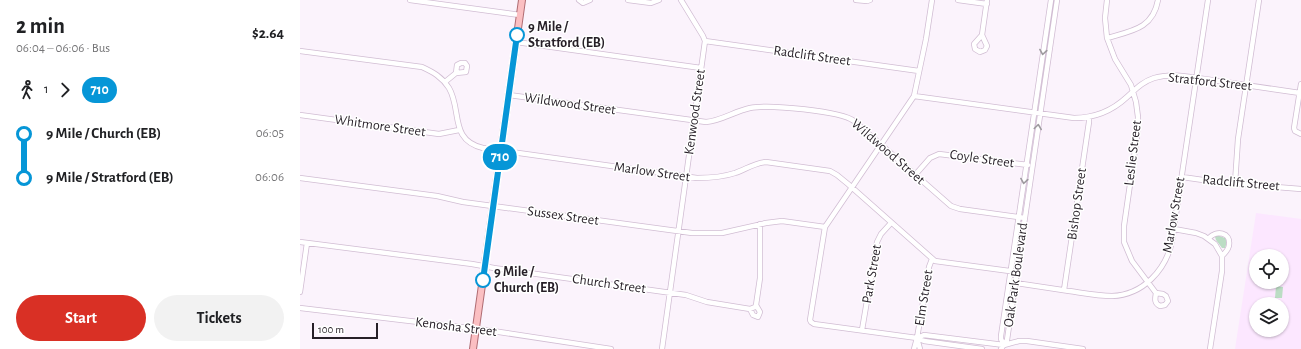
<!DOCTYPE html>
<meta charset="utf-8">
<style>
body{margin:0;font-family:"Alegreya Sans",sans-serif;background:#f2f2f2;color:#202124;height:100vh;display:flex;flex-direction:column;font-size:15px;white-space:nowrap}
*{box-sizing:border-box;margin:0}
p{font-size:13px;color:#757577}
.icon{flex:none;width:22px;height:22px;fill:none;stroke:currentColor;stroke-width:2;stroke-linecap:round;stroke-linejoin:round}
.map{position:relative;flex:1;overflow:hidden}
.details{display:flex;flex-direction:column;background:#fff;width:300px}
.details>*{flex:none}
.badge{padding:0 8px;border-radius:13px;font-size:14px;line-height:26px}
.tools{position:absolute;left:949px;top:249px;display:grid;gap:8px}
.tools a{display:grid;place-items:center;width:40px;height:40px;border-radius:50%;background:#fff;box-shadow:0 1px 3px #0004;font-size:20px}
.scale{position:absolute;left:12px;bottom:10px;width:66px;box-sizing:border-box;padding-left:4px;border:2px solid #261f27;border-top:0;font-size:11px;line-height:14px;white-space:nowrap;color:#261f27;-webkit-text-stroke:3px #fff;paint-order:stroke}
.map>.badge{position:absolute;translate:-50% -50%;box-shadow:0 0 0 2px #fff}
.legs{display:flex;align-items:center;gap:6px;height:44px;padding:0 16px;font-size:13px}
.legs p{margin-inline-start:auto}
.overview{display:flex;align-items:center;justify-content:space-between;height:68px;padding:0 16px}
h1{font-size:22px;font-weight:700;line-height:30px}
.cta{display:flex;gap:8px;margin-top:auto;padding:8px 16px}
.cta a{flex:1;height:46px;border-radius:24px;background:#d93025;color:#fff;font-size:16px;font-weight:700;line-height:46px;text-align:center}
.cta a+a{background:#f2f2f2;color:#202124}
ul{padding:0 16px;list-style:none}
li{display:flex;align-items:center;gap:14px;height:44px;font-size:15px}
li i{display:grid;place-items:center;width:6px;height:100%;margin:0 5px;background:currentColor}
li i::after{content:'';width:10px;height:10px;margin:-5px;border:3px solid;border-radius:50%;background:#fff}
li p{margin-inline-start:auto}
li:first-child i{background:linear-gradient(#0000 50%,currentColor 0)}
li:last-child i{background:linear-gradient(currentColor 50%,#0000 0)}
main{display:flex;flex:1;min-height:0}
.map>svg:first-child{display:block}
.built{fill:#fce7ff;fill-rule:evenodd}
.green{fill:#bbddc4}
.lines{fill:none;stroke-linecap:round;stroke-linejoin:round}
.minor-casing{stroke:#d1bdd3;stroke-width:6}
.major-casing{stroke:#af6b72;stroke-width:8}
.minor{stroke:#fff;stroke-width:4.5}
.major{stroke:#fbbfc2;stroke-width:6}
.oneway{stroke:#9d9a9e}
.line-1-casing{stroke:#fff;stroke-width:9}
.line-1{stroke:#0696d7;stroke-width:6}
.stop-1-dot{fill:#fff;stroke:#0696d7;stroke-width:2}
.labels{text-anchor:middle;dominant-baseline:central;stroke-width:3;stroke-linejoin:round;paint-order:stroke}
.stop-label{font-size:14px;font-weight:bold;fill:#261f27;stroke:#fff;text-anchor:start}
.street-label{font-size:14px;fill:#261f27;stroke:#fff}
</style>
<main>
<section class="details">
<div class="overview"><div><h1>2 min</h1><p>06:04 – 06:06 · Bus</p></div><b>$2.64</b></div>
<div class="legs"><svg class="icon" aria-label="walk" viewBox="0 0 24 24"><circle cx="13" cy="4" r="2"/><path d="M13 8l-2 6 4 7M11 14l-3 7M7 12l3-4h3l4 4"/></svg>1<svg class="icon" aria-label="forward" viewBox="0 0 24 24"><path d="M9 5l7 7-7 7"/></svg><b class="badge" style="background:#0696d7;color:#fff">710</b></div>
<ul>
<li><i style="color:#0696d7"></i><b>9 Mile / Church (EB)</b><p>06:05</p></li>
<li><i style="color:#0696d7"></i><b>9 Mile / Stratford (EB)</b><p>06:06</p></li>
</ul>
<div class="cta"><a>Start</a><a>Tickets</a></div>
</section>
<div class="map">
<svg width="1001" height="349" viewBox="0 0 1001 349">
<rect width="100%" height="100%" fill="#fbf3fc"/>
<path class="built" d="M956,213L1001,219V349H935ZM956,256H982V282H956ZM956,304H982V330H956Z"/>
<path class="green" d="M917,235L925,238L927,242L925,248H922L916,240L915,237Z
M976,286L983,287L982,298H975Z"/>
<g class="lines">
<defs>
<path id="minor" d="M110,0L220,15
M279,0L283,3L290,0
M328,0L351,3L359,0
M556,0L567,1L570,0
M632,0L626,39L614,96L525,227L510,320L511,322L514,324L617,338L624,341L682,349
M658,0L687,4
M807,0L805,18L807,38L815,59L831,85L836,102L838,117L837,136L824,226V242L832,261L856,293C855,299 854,303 860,306L865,305L868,301L866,296L863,294L856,293
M682,35L687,46L685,50L680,52L675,49L674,44L682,35L687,0
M807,38C831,31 853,29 858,0
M405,41L619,71
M216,42L401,68
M0,51L122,67C133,72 142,77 149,88C162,110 149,140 183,148L397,178C411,178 423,177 435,173C446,169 455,163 466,162L530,171L537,175L548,184L635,261L717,272
M145,82L156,73L166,72L167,66L165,63H161L157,65L156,73
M1001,84L994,128L995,131L1001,134
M209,95L406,122C421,121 435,111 450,108C468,104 541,111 554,121L651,206L660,209L725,218
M614,96L774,118C795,118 812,111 827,97C836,89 842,82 854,78C874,72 897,78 918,81C945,85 972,89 1000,93
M0,115L139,134L159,130
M615,175L630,158L639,154L728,165
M882,177L917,182L1001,189
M0,178L137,196L163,202L392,233H422L466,223L482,221L525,227
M935,183L938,139L959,0
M874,229L896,233L904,236L915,244L922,256V271L910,349
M909,238C916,230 931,232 929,245C929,249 925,253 922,256
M0,242L172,264L194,268L386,295L407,302L450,309L455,307L456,305L460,278V224
M709,282C729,285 749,288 769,291C783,293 798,296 812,296C843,295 866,270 872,241L908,0
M764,290L789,122V117
M0,292L7,243
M0,308L186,330L311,349
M450,309L453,315L458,317L460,312L456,305
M562,330L577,242L581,234L591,223
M617,338L624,335L704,345L719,341H727L783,349
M617,338L620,349
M704,345L701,339V336L751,0
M362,349L405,41L403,36L381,0
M614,349L617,338L629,267L632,259
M701,349L707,340L757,0"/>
<path id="major" d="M173,349L222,0"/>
</defs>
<use href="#minor" class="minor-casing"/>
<use href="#major" class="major-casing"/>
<use href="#minor" class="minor"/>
<use href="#major" class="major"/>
</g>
<defs><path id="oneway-chevron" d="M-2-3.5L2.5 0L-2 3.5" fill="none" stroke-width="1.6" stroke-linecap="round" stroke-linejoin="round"/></defs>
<g class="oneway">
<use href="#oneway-chevron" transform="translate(743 52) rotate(99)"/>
<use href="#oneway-chevron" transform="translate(738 127) rotate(-82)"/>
<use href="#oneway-chevron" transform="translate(724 181) rotate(99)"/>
</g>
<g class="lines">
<defs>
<path id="line-1" d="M183,280L217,35"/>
</defs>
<use href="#line-1" class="line-1-casing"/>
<use href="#line-1" class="line-1"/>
</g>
<g class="stop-1-dot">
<circle cx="217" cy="35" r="7"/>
<circle cx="183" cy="280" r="7"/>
</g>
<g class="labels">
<g class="stop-label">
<text x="228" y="27">9 Mile /<tspan x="228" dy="16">Stratford (EB)</tspan></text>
<text x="194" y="272">9 Mile /<tspan x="194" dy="16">Church (EB)</tspan></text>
</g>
<g class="street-label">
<text transform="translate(512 56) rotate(8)">Radclift Street</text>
<text transform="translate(910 82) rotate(6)">Stratford Street</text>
<text transform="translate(270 104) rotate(8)">Wildwood Street</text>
<text transform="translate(395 112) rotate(-82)">Kenwood Street</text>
<text transform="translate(80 126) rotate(8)">Whitmore Street</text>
<text transform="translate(588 152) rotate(41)">Wildwood Street</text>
<text transform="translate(833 153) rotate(-83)">Leslie Street</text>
<text transform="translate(682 159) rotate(8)">Coyle Street</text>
<text transform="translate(352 172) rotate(8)">Marlow Street</text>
<text transform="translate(941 183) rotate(5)">Radclift Street</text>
<text transform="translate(777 204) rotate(-82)">Bishop Street</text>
<text transform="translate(874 215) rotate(-80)">Marlow Street</text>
<text transform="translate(263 216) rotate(8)">Sussex Street</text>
<text transform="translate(572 274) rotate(-80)">Park Street</text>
<text transform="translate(716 275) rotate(-82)">Oak Park Boulevard</text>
<text transform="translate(309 284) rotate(8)">Church Street</text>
<text transform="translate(624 298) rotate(-81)">Elm Street</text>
<text transform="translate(156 327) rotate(7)">Kenosha Street</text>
</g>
</g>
</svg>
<div class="tools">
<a><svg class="icon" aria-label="locate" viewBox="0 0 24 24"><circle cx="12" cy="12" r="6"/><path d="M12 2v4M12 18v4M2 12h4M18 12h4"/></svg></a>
<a><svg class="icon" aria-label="layers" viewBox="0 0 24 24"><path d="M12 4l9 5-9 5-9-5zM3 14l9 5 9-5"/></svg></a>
</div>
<div class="scale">100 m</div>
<b class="badge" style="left:200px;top:157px;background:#0696d7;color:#fff">710</b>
</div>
</main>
